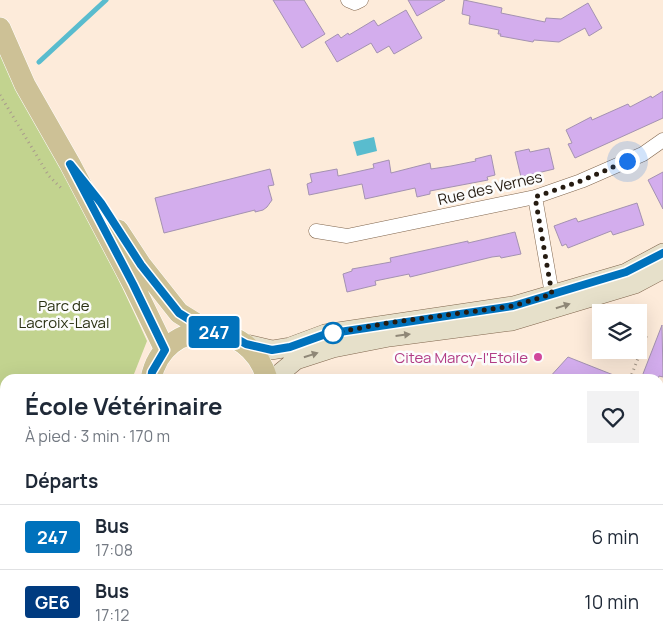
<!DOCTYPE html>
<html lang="fr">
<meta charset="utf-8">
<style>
body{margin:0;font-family:Manrope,sans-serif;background:#f2f2f3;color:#1f2937;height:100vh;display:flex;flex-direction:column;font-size:19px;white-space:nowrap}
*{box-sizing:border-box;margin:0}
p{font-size:16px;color:#747a83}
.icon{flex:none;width:28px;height:28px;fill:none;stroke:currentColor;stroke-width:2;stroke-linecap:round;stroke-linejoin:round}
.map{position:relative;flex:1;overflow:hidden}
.details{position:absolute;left:0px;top:374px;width:664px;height:271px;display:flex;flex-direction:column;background:#fff;border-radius:15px 15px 0 0;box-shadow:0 5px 20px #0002}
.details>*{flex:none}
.badge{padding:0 10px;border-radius:4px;font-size:18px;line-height:32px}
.fabs{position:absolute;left:592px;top:304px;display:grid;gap:10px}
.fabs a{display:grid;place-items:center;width:55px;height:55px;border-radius:0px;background:#fff;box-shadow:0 5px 20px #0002;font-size:25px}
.you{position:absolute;width:25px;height:25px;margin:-12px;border:4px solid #fff;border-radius:50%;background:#1a73e8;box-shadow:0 0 0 8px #1a73e833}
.map>.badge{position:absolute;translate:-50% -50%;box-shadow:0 0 0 2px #fff}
h2{padding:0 25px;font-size:19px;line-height:45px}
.round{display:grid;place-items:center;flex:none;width:52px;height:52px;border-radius:0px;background:#f2f2f3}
.overview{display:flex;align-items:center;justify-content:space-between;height:85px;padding:0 25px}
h1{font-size:24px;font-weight:700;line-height:38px}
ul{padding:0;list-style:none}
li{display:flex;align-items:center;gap:15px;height:65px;padding:0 25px;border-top:1px solid #e0e1e3}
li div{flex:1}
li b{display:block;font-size:19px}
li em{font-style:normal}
li .badge{min-width:55px;font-weight:700;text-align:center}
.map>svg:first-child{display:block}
.green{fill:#c2d38f}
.water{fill:#59bcce}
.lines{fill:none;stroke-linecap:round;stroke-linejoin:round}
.stream{stroke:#59bcce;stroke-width:5}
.building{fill:#d3aded;stroke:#a492b1}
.lane-casing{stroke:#80664e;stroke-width:8}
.street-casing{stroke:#80664e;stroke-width:15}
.secondary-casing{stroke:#80664e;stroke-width:20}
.primary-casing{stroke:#fff;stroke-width:22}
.path{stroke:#a99b8c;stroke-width:3;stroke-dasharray:1 4;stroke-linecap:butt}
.lane{stroke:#fff;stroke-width:7}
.street{stroke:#fff;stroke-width:14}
.secondary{stroke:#e6e0ca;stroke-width:19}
.primary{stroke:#cdc196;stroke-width:21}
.oneway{fill:#8f8777}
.line-casing{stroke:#fff;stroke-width:11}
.line{stroke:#0072bc;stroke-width:8}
.walk{stroke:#251b11;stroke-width:5;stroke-dasharray:0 9}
.stop-dot{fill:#fff;stroke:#0072bc;stroke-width:2.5}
.hotel-dot{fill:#d1479c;stroke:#fcfcfc;stroke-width:2}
.labels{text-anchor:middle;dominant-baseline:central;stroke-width:5;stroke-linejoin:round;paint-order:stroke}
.street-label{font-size:15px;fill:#251b11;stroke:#fcfcfc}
.park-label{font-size:15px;fill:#2a3112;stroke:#fcfcfc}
.hotel-label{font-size:15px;fill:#b23c85;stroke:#fcfcfc;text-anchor:end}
</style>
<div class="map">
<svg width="663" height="644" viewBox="0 0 663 644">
<rect width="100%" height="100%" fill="#fdebda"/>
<path class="green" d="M0,50C15,92 40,130 62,169C92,225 121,283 147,341L132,379H5V423H0Z"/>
<path class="water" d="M374,137L377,151L357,156L353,142Z"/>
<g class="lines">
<path class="stream" d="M39,62L106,0"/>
</g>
<path class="building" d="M273,0H304L325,34L302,48Z
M408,0H445L417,16Z
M464,0L502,8L501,13L545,22L546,18L561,19L588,3L602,28L589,36L585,28L559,42L534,40L533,42L500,36L501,34H498L499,30L469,24L470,16L462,14Z
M406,10L422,38L394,54L389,46L377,53L371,43L337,62L325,42L338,34L341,38L348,33L349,35L374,20L378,26Z
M663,91V118L575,158L568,144L572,143L566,130L591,117L592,120L628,104L630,107L651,96L652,98Z
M549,148L554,169L521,177L515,152L529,149L530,152Z
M491,155L495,175L487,177L488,180L430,191V194L417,197L415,188L365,199L362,184L309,195L307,184L312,182L310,174L337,169L338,176L374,168L373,164L389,160L391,173L430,163L431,169L451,166L476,161L475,159Z
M270,169L274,185L268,186L272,200L267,207L263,210L255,212V210L164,233L155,198Z
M663,172V209L648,180Z
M637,203L644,225L613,235L611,231L568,248L566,244L562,246L554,226L576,218L578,222Z
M515,232L521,254L501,258L500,256L492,257L410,277L409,274L375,281L376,285L347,292L343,274L352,271V269L391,262L390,258L468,241V243Z
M662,325L663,377L659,376L658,379H641Z
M568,357L621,378V379H548Z"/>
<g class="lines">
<defs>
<path id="lane" d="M0,530H5
M0,583H5
M157,640L160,644
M353,640L355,644
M209,644L212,640"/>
<path id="street" d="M348,0L355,3L361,0
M535,197L552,294
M316,231L347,236L535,197L581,181L643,154L663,140
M659,627L663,623
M642,644L646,640"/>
<path id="secondary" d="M246,344L272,350L290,347L325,334L513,306L626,273L663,253
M273,379L296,360L333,348L389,337L512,321L635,284L663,269
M496,640L501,644
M524,640L529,644"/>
<path id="primary" d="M0,28L25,85L70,164L133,284L165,350
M118,230L141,265L179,313L208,331
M151,379C163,316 250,316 267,379
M0,438L5,437"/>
</defs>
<use href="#lane" class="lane-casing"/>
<use href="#street" class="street-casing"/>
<use href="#secondary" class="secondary-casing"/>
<use href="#primary" class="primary-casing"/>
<path class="path" d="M0,95L49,176L61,188
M630,379L647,335L639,332
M659,484L663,486
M234,640V644
M123,644L124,640"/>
<use href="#lane" class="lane"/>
<use href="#street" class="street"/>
<use href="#secondary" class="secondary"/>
<use href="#primary" class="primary"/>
</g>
<defs><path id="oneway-solid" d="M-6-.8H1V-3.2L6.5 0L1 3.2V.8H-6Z" transform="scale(1.25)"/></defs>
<g class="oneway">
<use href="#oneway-solid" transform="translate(563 306) rotate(-17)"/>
<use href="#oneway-solid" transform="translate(403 335) rotate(-7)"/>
<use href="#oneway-solid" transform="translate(311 355) rotate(-18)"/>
</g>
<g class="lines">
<defs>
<path id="line" d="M151,379L152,372L165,350L133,284L70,164L101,203L141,265L179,313L208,331L228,334L246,344L272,350L290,347L326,334L513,306L626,272L663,253"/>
</defs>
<use href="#line" class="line-casing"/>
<use href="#line" class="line"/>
<path class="walk" d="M333,333L388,323L513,306L552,294L535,197L581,181L627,161"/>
</g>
<circle class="stop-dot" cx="333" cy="333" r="10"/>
<circle class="hotel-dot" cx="538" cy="357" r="5"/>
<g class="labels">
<g class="street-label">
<text transform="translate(490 188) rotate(-13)">Rue des Vernes</text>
</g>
<g class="park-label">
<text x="64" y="305">Parc de<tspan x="64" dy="17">Lacroix-Laval</tspan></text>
</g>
<g class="hotel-label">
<text x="528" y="357">Citea Marcy-l'Etoile</text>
</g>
</g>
</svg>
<div class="fabs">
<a><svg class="icon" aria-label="layers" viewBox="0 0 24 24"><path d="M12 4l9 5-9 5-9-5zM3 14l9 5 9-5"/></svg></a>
</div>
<div class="you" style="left:627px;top:161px"></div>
<b class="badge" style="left:214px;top:332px;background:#0072bc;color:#fff">247</b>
<section class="details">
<div class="overview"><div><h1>École Vétérinaire</h1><p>À pied · 3 min · 170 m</p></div><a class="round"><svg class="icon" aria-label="heart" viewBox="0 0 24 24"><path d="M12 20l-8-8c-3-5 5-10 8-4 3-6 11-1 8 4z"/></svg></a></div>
<h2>Départs</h2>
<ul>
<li><span class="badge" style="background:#0072bc;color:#fff">247</span><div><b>Bus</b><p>17:08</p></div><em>6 min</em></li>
<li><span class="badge" style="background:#003b80;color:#fff">GE6</span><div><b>Bus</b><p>17:12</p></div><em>10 min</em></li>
</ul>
</section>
</div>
